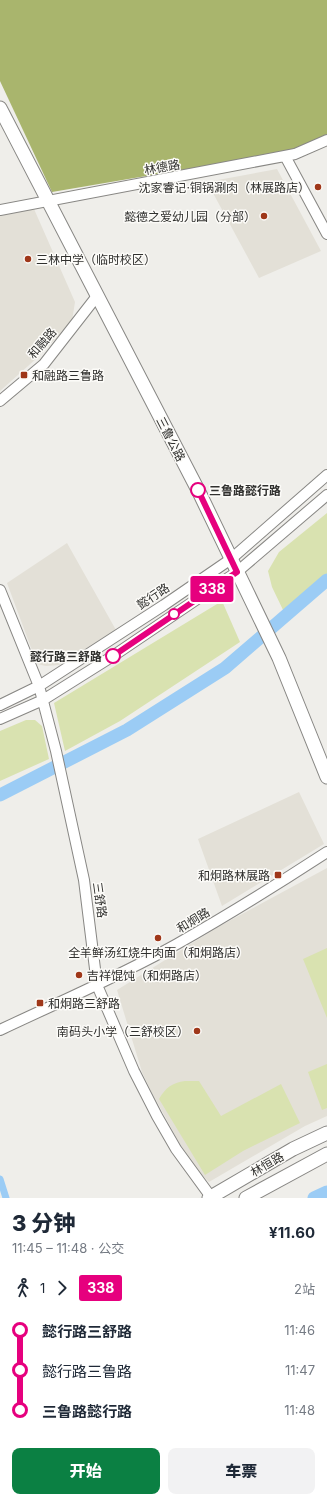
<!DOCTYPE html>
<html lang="zh">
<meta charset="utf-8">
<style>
body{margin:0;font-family:Inter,"Noto Sans SC",sans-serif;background:#f2f2f3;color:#1f2937;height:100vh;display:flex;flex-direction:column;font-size:15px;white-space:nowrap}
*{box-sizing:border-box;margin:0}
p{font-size:13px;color:#747a83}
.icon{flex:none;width:22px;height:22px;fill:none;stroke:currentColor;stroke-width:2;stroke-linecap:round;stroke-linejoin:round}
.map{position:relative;height:1198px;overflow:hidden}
.side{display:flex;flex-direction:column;background:#fff;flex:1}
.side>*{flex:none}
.badge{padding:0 8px;border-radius:3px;font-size:14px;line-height:26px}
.map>.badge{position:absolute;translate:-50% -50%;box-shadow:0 0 0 2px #fff}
.legs{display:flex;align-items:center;gap:6px;height:44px;padding:0 12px;font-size:13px}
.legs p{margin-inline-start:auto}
.overview{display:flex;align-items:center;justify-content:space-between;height:68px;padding:0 12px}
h1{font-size:22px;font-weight:800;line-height:30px}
.cta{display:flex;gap:8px;margin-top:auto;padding:8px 12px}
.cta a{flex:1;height:46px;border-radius:8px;background:#0b8043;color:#fff;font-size:16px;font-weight:800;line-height:46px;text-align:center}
.cta a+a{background:#f2f2f3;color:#1f2937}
ul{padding:0 12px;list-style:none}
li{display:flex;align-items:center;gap:14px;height:40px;font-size:15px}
li i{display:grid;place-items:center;width:6px;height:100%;margin:0 5px;background:currentColor}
li i::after{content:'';width:10px;height:10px;margin:-5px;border:3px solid;border-radius:50%;background:#fff}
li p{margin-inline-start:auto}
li:first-child i{background:linear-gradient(#0000 50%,currentColor 0)}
li:last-child i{background:linear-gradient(currentColor 50%,#0000 0)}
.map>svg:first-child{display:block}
.built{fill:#e3e0d7}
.green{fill:#d9e2b0}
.forest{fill:#a9b56d}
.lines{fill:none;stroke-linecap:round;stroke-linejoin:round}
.canal{stroke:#9bccf5;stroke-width:7}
.river{stroke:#9bccf5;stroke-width:13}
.minor-casing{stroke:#888784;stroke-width:12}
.major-casing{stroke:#888784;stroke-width:15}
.minor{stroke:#fff;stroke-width:10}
.major{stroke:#fff;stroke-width:13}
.line-1-casing{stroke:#fff;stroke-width:9}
.line-1{stroke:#e6007e;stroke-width:6}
.poi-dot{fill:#9f3719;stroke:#fcfbf8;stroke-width:1.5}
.stop-1-dot{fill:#fff;stroke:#e6007e;stroke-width:2}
.labels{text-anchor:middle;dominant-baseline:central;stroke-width:3;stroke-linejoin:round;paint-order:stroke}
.street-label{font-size:12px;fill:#30302e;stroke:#fcfbf8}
.poi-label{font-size:12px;fill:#30302e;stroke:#fcfbf8;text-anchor:end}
.stop-label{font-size:12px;font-weight:bold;fill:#30302e;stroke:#fcfbf8;text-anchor:start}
</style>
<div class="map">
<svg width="327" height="1198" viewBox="0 0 327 1198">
<rect width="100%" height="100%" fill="#efeeea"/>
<path class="built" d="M277,169L321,251L259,278L207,182Z
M34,209L75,302L72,321L37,358L0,391V216Z
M67,543L116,630L59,665L46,666L37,664L7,583Z
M299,792L324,844L222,906L198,839Z
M327,868V1116L305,1126L209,1182L197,1170L180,1144L151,1091L142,1072L117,990L218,927Z"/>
<path class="green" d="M327,513V575L284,612L272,587L268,571L279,552Z
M222,601L240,642L120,721L65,751L54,703Z
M26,720H35L42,726L49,759L0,781V731Z
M327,948V1018L303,959Z
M327,1064V1108L322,1110L308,1072Z
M185,1081H199L221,1116L281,1084L300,1123L243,1151L205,1175L159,1099C166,1087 172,1083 185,1081Z"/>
<path class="forest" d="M0,0H327V145L52,192L0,81Z"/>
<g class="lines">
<path class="canal" d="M0,1179L6,1198"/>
<path class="river" d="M0,795L127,730L225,668L327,580
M314,1198L327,1192"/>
<defs>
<path id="minor" d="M285,156L327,234
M0,210L295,154L327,140
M0,401L44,364L97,296
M0,590L39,686L56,751L84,880L97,985L134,1071L157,1116L176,1149L211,1197
M0,705L39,686L164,605L231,559L327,475
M0,719L43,700L113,656L237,572L327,495
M0,1030C59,1002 120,976 177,944C228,915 278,884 327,852"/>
<path id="major" d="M0,108L199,492L279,658L327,777
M209,1198L293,1149L327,1133
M246,1198L327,1154"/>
</defs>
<use href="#minor" class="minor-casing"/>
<use href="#major" class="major-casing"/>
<use href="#minor" class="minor"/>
<use href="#major" class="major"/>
</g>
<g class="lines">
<defs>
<path id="line-1" d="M113,656L237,572L198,490"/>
</defs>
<use href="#line-1" class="line-1-casing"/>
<use href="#line-1" class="line-1"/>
</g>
<g class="poi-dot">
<circle cx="318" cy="187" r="4"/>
<circle cx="264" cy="216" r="4"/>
<circle cx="28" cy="259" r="4"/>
<rect x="20" y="371" width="8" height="8" rx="2"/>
<rect x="274" y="871" width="8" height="8" rx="2"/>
<circle cx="158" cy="938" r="4"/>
<circle cx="79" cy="975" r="4"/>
<rect x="36" y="999" width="8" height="8" rx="2"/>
<circle cx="197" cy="1031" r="4"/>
</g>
<g class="stop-1-dot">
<circle cx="198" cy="490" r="7"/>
<circle cx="174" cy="614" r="5"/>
<circle cx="113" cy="656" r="7"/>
</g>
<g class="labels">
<g class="street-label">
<text transform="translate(162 167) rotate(-10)">林德路</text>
<text transform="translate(42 343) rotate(-49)">和融路</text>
<text transform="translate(171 439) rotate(63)">三鲁公路</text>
<text transform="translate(153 596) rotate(-34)">懿行路</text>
<text transform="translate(100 900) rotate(82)">三舒路</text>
<text transform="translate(193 920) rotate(-31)">和炯路</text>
<text transform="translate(267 1164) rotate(-30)">林恒路</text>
</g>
<g class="poi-label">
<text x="310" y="187">沈家睿记·铜锅涮肉（林展路店）</text>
<text x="256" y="216">懿德之爱幼儿园（分部）</text>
<text x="36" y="259" text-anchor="start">三林中学（临时校区）</text>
<text x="32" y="375" text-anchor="start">和融路三鲁路</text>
<text x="270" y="875">和炯路林展路</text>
<text x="158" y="952" text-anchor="middle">全羊鲜汤红烧牛肉面（和炯路店）</text>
<text x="87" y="975" text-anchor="start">吉祥馄饨（和炯路店）</text>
<text x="48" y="1003" text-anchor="start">和炯路三舒路</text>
<text x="189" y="1031">南码头小学（三舒校区）</text>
</g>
<g class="stop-label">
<text x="209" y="490">三鲁路懿行路</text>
<text x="102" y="656" text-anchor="end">懿行路三舒路</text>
</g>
</g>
</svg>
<b class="badge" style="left:212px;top:589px;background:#e6007e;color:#fff">338</b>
</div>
<section class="side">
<div class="overview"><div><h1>3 分钟</h1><p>11:45 – 11:48 · 公交</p></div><b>¥11.60</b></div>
<div class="legs"><svg class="icon" aria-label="walk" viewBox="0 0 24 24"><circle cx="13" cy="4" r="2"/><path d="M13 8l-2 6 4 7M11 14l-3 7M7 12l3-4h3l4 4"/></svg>1<svg class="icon" aria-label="forward" viewBox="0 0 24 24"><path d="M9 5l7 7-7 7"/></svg><b class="badge" style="background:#e6007e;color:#fff">338</b><p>2站</p></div>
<ul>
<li><i style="color:#e6007e"></i><b>懿行路三舒路</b><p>11:46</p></li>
<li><i style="color:#e6007e"></i><span>懿行路三鲁路</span><p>11:47</p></li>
<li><i style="color:#e6007e"></i><b>三鲁路懿行路</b><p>11:48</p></li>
</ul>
<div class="cta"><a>开始</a><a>车票</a></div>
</section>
